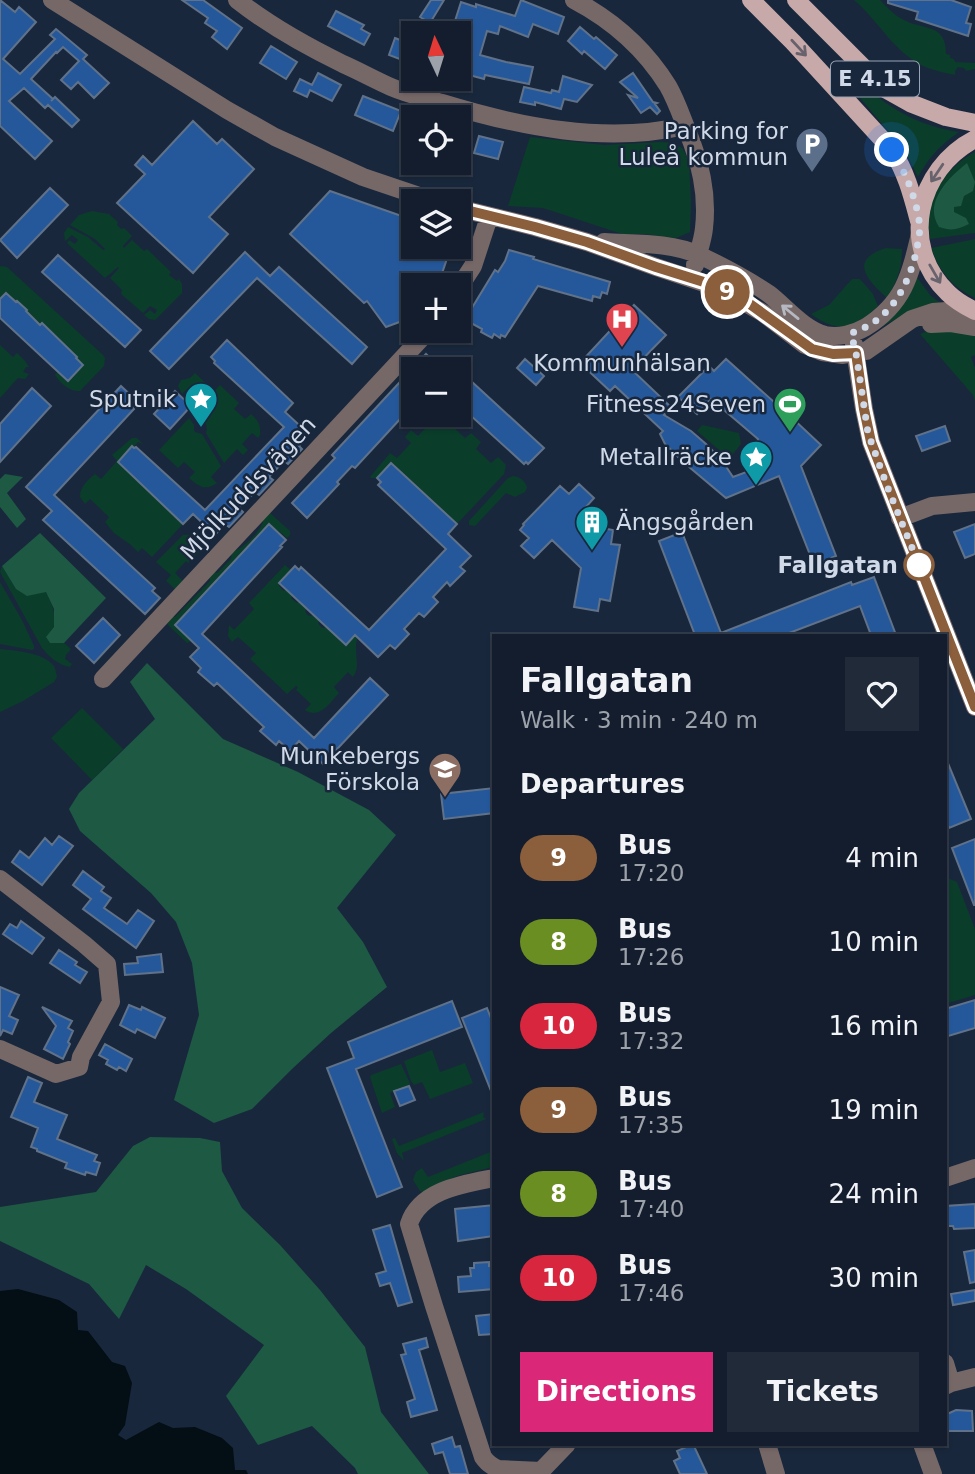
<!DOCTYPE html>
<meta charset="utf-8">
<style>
body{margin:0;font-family:"DejaVu Sans",sans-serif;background:#202a39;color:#f1f3f6;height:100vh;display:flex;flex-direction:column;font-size:26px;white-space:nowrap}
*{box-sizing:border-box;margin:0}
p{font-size:23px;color:#9da2aa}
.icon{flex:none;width:38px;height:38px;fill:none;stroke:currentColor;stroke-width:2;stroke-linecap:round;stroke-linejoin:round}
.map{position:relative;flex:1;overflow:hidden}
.side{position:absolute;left:492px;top:634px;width:455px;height:812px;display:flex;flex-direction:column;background:#131d2d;border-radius:0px;box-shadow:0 2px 5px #0004,0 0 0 2px #323b49}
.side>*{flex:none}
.badge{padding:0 14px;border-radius:23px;font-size:24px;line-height:46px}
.needle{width:46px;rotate:356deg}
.fabs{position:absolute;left:401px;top:21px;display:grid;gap:14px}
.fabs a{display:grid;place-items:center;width:70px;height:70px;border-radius:0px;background:#131d2d;box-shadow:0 2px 5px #0004,0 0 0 2px #323b49;font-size:35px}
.you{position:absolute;width:35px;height:35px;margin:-18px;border:5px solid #fff;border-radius:50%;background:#1a73e8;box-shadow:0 0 0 10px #1a73e833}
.map>.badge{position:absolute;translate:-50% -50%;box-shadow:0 0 0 4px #fff}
h2{padding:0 28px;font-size:26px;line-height:63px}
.round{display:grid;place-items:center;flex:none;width:74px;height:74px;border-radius:0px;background:#202a39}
.summary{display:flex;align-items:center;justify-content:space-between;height:119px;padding:0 28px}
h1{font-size:33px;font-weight:600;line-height:52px}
.cta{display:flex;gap:14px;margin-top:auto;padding:14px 28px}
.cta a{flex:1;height:80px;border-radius:0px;background:#db2777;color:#fff;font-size:28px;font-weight:600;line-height:80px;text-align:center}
.cta a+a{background:#202a39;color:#f1f3f6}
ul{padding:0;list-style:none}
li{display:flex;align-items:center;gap:21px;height:84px;padding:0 28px}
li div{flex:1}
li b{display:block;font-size:26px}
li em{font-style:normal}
li .badge{min-width:77px;font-weight:700;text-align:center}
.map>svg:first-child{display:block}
.green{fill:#0b3d2b}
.forest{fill:#1d5943}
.water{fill:#030e15}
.building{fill:#25589a;stroke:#607289;stroke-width:2}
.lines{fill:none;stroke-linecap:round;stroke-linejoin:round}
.minor{stroke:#776868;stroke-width:18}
.major{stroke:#c8a9a9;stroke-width:18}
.oneway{stroke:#68626d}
.oneway2{stroke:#b5b7c1}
.line-casing{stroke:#fff;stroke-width:16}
.line{stroke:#8b5e3c;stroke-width:10}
.walk{stroke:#d0d9e7;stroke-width:7;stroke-dasharray:0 12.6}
.stop-dot{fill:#fff;stroke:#8b5e3c;stroke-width:3.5}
.labels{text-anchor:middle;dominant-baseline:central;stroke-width:5;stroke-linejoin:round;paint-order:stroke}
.shield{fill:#19273c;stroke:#99a4b4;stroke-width:2}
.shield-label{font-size:21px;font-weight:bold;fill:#d0d9e7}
.poi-label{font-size:23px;fill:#d0d9e7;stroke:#19273c;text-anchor:end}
.street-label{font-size:23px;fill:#d0d9e7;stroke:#19273c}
.stop-label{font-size:23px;font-weight:bold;fill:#d0d9e7;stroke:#19273c;text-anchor:end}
</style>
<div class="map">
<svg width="975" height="1474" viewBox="0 0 975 1474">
<rect width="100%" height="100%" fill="#19273c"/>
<path class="green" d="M854,0H880C886,6 894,15 902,19C923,31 946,22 946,54L950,55V58L954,59L955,62L975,63V69L966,71L964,68L958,67L955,71V75C946,73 936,71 928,68C896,56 879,21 854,0Z
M852,74C882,105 917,126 959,132C938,147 931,155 918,177L905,151L845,80Z
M530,137L604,145L661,142L674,143L683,149L689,162L691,202L690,232L676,238L644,234H622L543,208L508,206Z
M975,152V233L930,239C930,233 928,227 928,222C928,193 950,165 975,152Z
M92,211L109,214L118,222L117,225L121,229L124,228L132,236L123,246L124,248L132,240L144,251L147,249L171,272L169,275L177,281L179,279L182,284V293L155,320L149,319L144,315L150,310L155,314L157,310L150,306L143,313L121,294L122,290L110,278L119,268L118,267L105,278L67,243L69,240L75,244L78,240L72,235L65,241L64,233L68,227L88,237L103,250L105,249L95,239L70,225L79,215Z
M975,239V298C951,286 940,272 931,248Z
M886,248L902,249C902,268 897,282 887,298C867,280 848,260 886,248Z
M0,266L7,267L103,355L105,358L104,366L80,391C70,392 60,383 55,375L58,371L69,381L83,365L76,358L77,356L67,347L65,348L42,324L40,325L26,311L27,310L17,301L16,302L6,293L0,299Z
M913,272L930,295L943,305L917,308L875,330Z
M852,279H860L873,294L878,306C854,329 838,334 811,314L829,305Z
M933,329L975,332V355L971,357L975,368V401L973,395L920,334Z
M0,345L13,357L17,353L25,361L29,367H26L23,372L29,374L25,379L18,378L0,398Z
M195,373L212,389L194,408L185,401L194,391L189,387L182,394L178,386L181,380L190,378Z
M220,385L239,403L234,409L245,419L251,414C258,421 261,424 260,435L258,438L252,433L242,444L248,450L243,455L237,449L224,463L206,433L207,429L206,424L197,421L192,415Z
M435,415H449L453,420L450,424L465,438L471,433L481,442L476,449L491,463L498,457L506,465L504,474L457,524L392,463L377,478H371L370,477L390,453L397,458L411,443L405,437L411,430L418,436L436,417Z
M189,418L194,425V430L195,432L202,434L221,466L211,477L217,483C206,491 199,487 189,478L195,472L184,462L178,468L159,450Z
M702,425L739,433L741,444L732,455H725L697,431Z
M132,438H137L143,444L138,442L119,463L183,524L152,557L142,548L138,552L131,545L114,533L105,522L109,517L90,499L85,504L80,497C80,486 88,480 95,474L101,479L117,461L112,455Z
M513,476C520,477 526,481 527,488L525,492L515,497L506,493L475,526L469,525V521L508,478Z
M270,513L290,531V535L287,538L279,531L277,532L268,525L175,625L191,641L187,643L168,625L167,621L170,617H175L210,581V574L213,572L217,573L231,559L232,552C244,548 258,534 263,522L260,520Z
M198,534L209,542L188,563L186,561L175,573L184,582L176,590L166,581L171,575L156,562L183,535Z
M285,565L291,570L280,582L279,586L284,591L286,589L293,595L291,598L297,603L299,601L307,608L305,611L307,615L311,616L313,614L321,621L318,623L321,627L324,628L326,626L356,634L358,636C352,653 362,664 353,677L348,672L334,687L339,693C330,702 320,720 305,710L311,704L296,690L298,687L296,686L287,694L250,659L256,653L238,637L232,642L228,636L229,625L234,630L254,609L249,603Z
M2,566L16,588L46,592C57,614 56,619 50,643H64L71,649L66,655L65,659L72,664L70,667C59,665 49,657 42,648L0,572Z
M0,582L22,620L34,646V649L32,650L0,644Z
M0,649C16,651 43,652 54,666C55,668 57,676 57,677L54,682L23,701L0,712Z
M82,708L123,749L92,780L51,738Z
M945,877L957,882L975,929V995L945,1004Z
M432,1050L440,1072L465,1063L473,1083L430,1099L422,1082L414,1085L411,1081L404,1061Z
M401,1064L410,1083L409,1086L390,1093L395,1107L382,1113L370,1077L371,1075Z
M484,1112L483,1117L486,1119L402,1153L404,1161L397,1153L392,1139L395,1138L399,1146Z
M493,1151V1167L460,1175L442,1182L422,1192L420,1191L413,1180L416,1172L422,1168L428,1177Z"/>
<path class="forest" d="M967,163L975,182L973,191L964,196L961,206L954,207V212L966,218L969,224C957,230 951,231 939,227C923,203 948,178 967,163Z
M5,474L23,477L7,493L26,519L17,528L0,507V479Z
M40,533L106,598L64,643H50L46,637L54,627V609L46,592L27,596L16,589L2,566Z
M147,663L223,739L298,772L369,810L396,835L337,908L363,942L387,987L331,1033L292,1069L252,1109L214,1123L174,1100L199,1015L192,963L176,922L151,893L80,831L69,809L79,793L155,719L130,682Z
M150,1137L200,1138L220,1142L222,1171L242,1208L280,1245L320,1290L365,1347L381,1412L429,1474H358L355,1468L312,1426L258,1445L226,1396L264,1345L186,1289L146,1265L119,1319L89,1284L0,1241V1207L96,1192L133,1146Z"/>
<path class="water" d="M18,1289L59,1300L77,1312L78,1330L88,1331L112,1362L125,1366L132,1383L125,1425L118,1435L126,1440L159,1422L173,1428L195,1427L222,1438L233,1448L235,1470H246L248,1474H0V1291Z"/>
<path class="building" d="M0,0L15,12L19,7L36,22L3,59L20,74L55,39L50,35L56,29L87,55L83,59L109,83L94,98L78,82L71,89L61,80L79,61L63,47L57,53L56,52L31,79L53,99L51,101L55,97L79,120L72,127L48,105L45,108L24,88L9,101L52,141L35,159L0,126Z
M182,0H203L242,28L227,49L212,37L217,31L205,23L208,18Z
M431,0H444L430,23L420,17Z
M521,0L564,17L558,34L533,24L528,37L500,26L498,34L487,31L480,55L506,62L533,67L529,84L485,75L484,79L458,72V48L462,49L469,28L454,24L461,2L476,7V4L515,16Z
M888,0H951L971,7L966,23L971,24L968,36L916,19L918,12L888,3Z
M336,11L364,25L361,29L370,34L364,45L328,26Z
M580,27L594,39L596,37L617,55L605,69L584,51L582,54L568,41Z
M395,38L413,45V64L389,55Z
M271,46L297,62L286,79L260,63Z
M318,73L341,85L332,101L310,90L307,97L294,91L300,79L312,85Z
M633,73L653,102L657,103L655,104L660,111L657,114L650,107L641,113L628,95L638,98L620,82Z
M563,76L592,85L577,102L564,99L561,109L535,102V105L520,102L524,87L551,93L552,90L559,92Z
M363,96L401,111L393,131L355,115Z
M193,121L217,144L222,139L254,169L209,217L228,234L193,273L117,203L145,174L135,165L143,156L152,165Z
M479,136L503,142L498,159L474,153Z
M50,188L68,205L17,258L0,240Z
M330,191L413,220V247H451L438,285H413V317L386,327L367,301L364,303L290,234Z
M509,250L534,257L533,259L610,282L607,294L602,292L600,298L593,296L592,301L538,286L505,337L501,335L500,338L494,334L492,338L481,332L482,329L469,322L471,319L467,316L495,270L498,272L505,261Z
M245,252L270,276L279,267L367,347L352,364L257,278L169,369L150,351Z
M58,255L141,330L125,347L42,272Z
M6,293L16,302L17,301L27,310L26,311L40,325L42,323L77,357L76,358L83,365L68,381L0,318V299Z
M634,305L666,335L632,370L671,407L664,415L691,431L706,444L721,459L733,477L752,470L749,462L758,439L711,399L697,414L678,397L709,366L714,371L726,359L774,402L775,400L791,415L790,416L821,445L801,466L836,556L814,565L779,476L726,498L682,461L665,444L660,434L663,431L615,386L610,391L580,363Z
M227,340L293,403L285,412L309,434L299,446L302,449L288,464L284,461L269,477L273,480L259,495L255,492L239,508L243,512L229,527L225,524L215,535L193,514L183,524L118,462L132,446L134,448L136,447L205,510L284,427L214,363L215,361L211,357Z
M426,354L442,369H413V405L355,468L352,466L337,482L339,484L307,518L292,503L335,458L332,455Z
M525,359L544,376L536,385L517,368Z
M458,369L544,448L528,464L526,462L524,464L458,404Z
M121,386L137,401L132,407L134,409L54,495L155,588L152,591L160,598L145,614L43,520L52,511L26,487Z
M32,388L51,406L0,462V424Z
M175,391L191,406L170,429L154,414Z
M945,426L950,441L922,451L916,436Z
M391,463L457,524L448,534L471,556L460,567L465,571L450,586L447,582L433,597L438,602L424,617L419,613L404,629L409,634L395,649L390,645L378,657L355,635L346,645L279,583L295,566L299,570L301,567L369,630L446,549L378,485L381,482L377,478Z
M579,484L594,498L577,517L586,525L613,530L611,544L620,545L610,601L600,599L598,611L574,607L581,568L552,540L534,558L521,546L529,538L520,530L524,525L523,524L560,486L569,494Z
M269,524L286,540L280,546L282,547L202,634L314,738L370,678L388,695L323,764L299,741L290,751L279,741L276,745L260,731L264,727L217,683L214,686L198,672L201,668L190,657L199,648L175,625Z
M975,524V554L965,558L954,532Z
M682,532L721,633L851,582L852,585L874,577L896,635H871L860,606L784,635H695L659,541Z
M103,618L120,635L94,663L76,646Z
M945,756L971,819L949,828L945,817Z
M494,788V813L444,819L441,794Z
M59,836L73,846L42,885L12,862L20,851L29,858L45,838L52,845Z
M975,839V905H974L952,848Z
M83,871L104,887L101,891L111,898L104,908L127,924L138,910L154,921L136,948L83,909L91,899L73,885Z
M21,921L44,938L32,954L3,934L10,924L17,928Z
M59,950L77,962L75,965L87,972L80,983L50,963Z
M161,954L163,972L125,975L124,964L138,963L137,957Z
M0,987L19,995L9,1016L18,1020L12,1034L3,1030L0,1036Z
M975,1000V1028L945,1037V1009Z
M452,1001L462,1027L356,1069L402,1187L377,1197L327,1068L354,1058L348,1042Z
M129,1005L141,1010L142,1007L165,1018L155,1038L137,1029L135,1033L120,1025Z
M42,1007L72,1021L68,1028L73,1031L68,1042L70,1044L63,1059L44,1049L56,1026Z
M487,1008L494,1026L493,1096L462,1018Z
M105,1044L132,1059L126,1071L119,1067L117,1070L106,1064L108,1060L99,1055Z
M28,1077L42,1083L34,1102L67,1115L57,1139L97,1155L94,1161L100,1163L96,1175L86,1172L85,1175L65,1168L67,1163L37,1151V1149L31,1147L38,1128L11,1117Z
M409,1086L415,1100L400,1106L394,1091Z
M975,1204V1228L954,1229L953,1226H945V1206Z
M494,1205V1222L492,1223L494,1236L458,1241L455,1209Z
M390,1225L412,1302L398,1306L390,1283L380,1286L376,1274L386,1271L373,1230Z
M975,1250V1282L970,1283L964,1252Z
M489,1262V1266L494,1265V1289L459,1292L458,1277L471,1276L470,1268H474V1263Z
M975,1290V1301L953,1305L951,1294Z
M494,1314V1334L479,1335L476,1316Z
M426,1338L428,1347L419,1350L437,1410L411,1417L407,1402L415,1399L401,1355L406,1354L403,1344Z
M956,1410L972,1411L973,1431H945V1415Z
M452,1437L455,1447L460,1446L468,1474H450L443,1452L435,1454L432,1444Z
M693,1444L707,1474H680L674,1461L680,1458L677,1451Z"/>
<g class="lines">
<path class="minor" d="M52,0L227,110L275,137L363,177L434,201
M237,0C270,26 306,46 343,64C359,71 375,80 391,87C407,94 425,98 442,103C520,127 605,144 685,126
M574,0C612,20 645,49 668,86C676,100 681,115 687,130C700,162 708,193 704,228C703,240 698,253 695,265
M458,208L535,227L587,242L656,267L719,288L763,313L805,345L822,352L843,355L866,351L912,319L933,312L947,311L975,314
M604,242C635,244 670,242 699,255C722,266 747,279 769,294C786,307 803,329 825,335C838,338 854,334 866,327C904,303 910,276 920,234
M458,289L473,266L489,217
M931,324L951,323L975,327
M854,344L864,409L871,442L975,707
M900,518L932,506L975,502
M103,679L428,331
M0,879L84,944L107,964L111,1002L81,1057L79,1067L56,1074L0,1049
M494,1178C463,1184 420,1190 409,1224L434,1306L483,1457C487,1463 491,1466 498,1469L541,1471L567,1444
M945,1178L975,1168
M945,1363L951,1383L945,1386
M951,1383L975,1377
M767,1444L776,1474
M922,1444L933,1474"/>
<path class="major" d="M751,0L793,42L892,150C907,174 912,195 919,221
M796,0L885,89L910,103L946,117L975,123
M975,139C917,169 899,246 948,293C956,301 965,306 975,311"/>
</g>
<defs><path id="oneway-shaft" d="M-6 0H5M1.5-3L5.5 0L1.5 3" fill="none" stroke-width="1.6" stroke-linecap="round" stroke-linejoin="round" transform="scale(1.75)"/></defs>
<g class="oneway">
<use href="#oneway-shaft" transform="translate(799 48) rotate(47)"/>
<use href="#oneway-shaft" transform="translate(937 173) rotate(124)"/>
<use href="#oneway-shaft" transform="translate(935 274) rotate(60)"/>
</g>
<use class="oneway2" href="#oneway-shaft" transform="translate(790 312) rotate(-141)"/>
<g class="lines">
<defs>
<path id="line" d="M458,208L535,227L587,242L656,267L707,283L747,302L812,349L833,354L856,353L864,409L871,442L975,707"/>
</defs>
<use href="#line" class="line-casing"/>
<use href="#line" class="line"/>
<path class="walk" d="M892,150C905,172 915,195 919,220C921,232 918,242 916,253C907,289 888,322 851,333L856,353L868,433L887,486L919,565"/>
</g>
<defs>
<symbol id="parking-pin" viewBox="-11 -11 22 30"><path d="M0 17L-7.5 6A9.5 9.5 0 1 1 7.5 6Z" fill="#5c6f8a" stroke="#19273c"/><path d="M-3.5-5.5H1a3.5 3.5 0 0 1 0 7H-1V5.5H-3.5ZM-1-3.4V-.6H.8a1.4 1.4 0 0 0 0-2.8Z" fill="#fff"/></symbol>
<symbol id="hospital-pin" viewBox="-11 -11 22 30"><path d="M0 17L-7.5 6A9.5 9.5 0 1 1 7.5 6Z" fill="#e0444e" stroke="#19273c"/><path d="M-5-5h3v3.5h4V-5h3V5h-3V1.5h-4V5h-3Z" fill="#fff"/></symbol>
<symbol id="sight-pin" viewBox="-11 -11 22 30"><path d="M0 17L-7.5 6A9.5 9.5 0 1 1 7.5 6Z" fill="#0f9aa8" stroke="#19273c"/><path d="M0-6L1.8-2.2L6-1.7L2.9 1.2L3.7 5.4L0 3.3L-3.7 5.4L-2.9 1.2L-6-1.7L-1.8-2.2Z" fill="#fff"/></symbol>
<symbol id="stadium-pin" viewBox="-11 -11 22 30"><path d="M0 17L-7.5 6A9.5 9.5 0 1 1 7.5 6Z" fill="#2e9e5b" stroke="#19273c"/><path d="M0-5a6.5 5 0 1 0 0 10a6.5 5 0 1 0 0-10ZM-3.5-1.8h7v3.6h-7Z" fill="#fff"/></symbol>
<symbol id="building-pin" viewBox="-11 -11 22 30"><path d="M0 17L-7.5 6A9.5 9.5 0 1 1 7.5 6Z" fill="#0f9aa8" stroke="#19273c"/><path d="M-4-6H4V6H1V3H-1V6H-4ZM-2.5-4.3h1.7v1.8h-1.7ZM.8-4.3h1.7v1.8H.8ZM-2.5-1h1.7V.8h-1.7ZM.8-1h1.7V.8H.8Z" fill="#fff"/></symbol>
<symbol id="school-pin" viewBox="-11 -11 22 30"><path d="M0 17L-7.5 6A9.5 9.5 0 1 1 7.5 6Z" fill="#8d6e63" stroke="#19273c"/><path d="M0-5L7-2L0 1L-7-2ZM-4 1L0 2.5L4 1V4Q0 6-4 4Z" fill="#fff"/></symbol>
</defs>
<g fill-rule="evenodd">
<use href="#parking-pin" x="793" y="125" width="38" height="52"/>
<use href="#hospital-pin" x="603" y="300" width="38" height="52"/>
<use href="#sight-pin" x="182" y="380" width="38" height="52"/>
<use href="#stadium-pin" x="771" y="385" width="38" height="52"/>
<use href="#sight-pin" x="737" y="438" width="38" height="52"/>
<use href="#building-pin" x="573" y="503" width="38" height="52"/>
<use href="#school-pin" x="426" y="750" width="38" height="52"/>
</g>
<circle class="stop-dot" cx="919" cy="565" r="14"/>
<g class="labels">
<rect class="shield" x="831" y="61.5" width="88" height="35" rx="5"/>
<g class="shield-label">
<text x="875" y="79">E 4.15</text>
</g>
<g class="poi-label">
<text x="788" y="131">Parking for<tspan x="788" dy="26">Luleå kommun</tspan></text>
<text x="622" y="363" text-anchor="middle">Kommunhälsan</text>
<text x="176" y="399">Sputnik</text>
<text x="766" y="404">Fitness24Seven</text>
<text x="732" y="457">Metallräcke</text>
<text x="616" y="522" text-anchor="start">Ängsgården</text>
<text x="420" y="756">Munkebergs<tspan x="420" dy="26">Förskola</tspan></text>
</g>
<g class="street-label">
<text transform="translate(248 488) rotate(-47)">Mjölkuddsvägen</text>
</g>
<g class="stop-label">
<text x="898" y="565">Fallgatan</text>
</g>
</g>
</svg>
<div class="fabs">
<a><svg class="needle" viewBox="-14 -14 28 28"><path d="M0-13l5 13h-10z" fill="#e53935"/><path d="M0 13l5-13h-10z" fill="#9da2aa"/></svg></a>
<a><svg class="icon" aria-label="locate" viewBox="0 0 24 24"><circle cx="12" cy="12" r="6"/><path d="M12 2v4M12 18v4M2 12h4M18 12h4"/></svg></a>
<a><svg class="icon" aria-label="layers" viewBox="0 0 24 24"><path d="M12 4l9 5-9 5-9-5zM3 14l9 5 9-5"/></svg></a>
<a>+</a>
<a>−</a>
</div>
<div class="you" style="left:892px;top:150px"></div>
<b class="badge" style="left:727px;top:292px;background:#8b5e3c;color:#fff">9</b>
<section class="side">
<div class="summary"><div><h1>Fallgatan</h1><p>Walk · 3 min · 240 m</p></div><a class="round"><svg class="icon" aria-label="heart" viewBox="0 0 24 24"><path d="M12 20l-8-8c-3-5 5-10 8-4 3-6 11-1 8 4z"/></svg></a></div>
<h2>Departures</h2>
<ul>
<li><span class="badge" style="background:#8b5e3c;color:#fff">9</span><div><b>Bus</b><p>17:20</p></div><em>4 min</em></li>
<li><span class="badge" style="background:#6b8e23;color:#fff">8</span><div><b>Bus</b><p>17:26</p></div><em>10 min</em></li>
<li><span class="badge" style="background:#d7263d;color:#fff">10</span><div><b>Bus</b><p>17:32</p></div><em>16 min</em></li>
<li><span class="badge" style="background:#8b5e3c;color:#fff">9</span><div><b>Bus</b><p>17:35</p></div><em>19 min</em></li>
<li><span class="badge" style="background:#6b8e23;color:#fff">8</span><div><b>Bus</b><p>17:40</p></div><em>24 min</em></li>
<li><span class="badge" style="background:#d7263d;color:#fff">10</span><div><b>Bus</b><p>17:46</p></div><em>30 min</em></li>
</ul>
<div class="cta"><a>Directions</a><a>Tickets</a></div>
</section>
</div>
